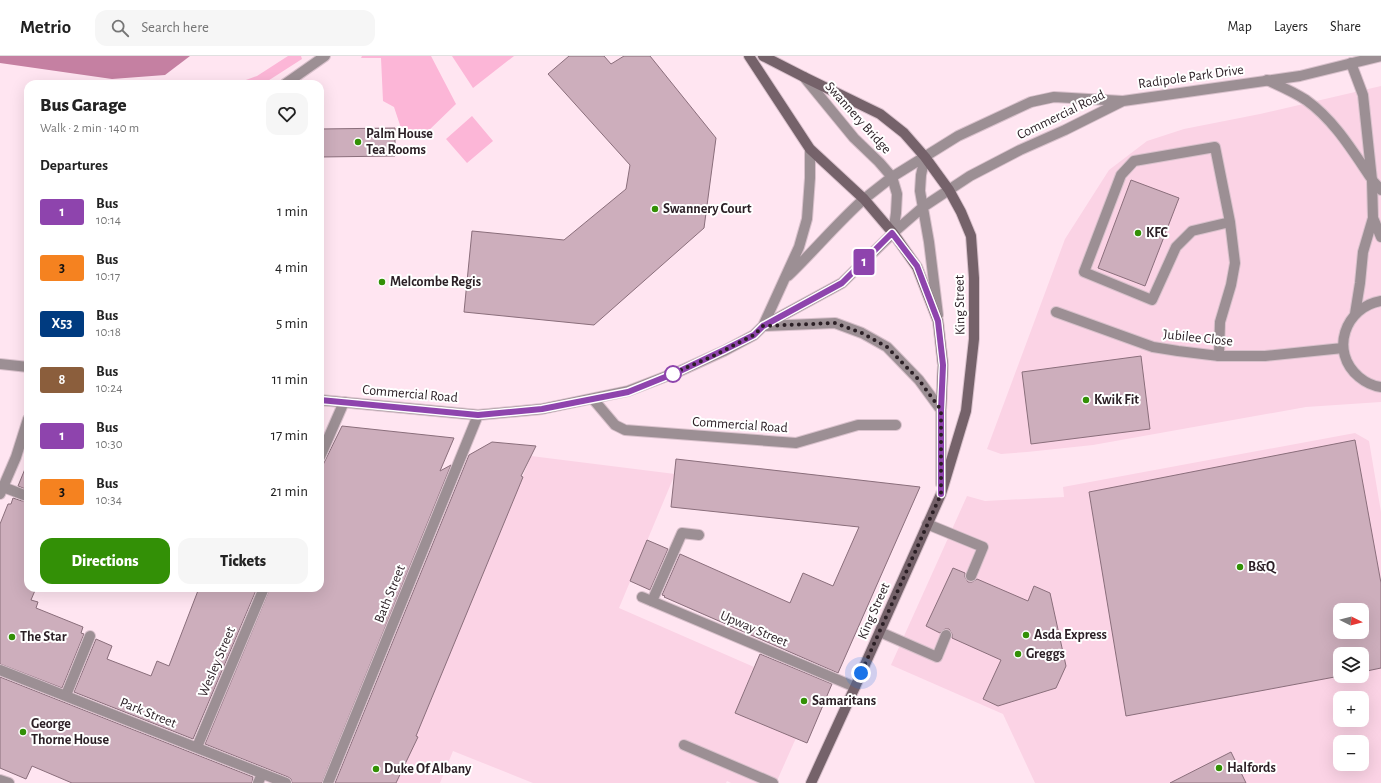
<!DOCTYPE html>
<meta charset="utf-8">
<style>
body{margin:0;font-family:"Alegreya Sans",sans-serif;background:#f6f6f6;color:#222;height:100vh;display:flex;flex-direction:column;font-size:15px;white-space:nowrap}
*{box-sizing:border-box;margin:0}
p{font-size:13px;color:#767676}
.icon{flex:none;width:22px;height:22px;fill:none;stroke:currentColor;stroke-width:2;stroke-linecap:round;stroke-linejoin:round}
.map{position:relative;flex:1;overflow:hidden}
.side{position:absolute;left:24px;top:24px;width:300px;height:512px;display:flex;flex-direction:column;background:#fff;border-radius:12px;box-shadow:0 4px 16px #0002}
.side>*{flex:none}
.badge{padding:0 8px;border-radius:3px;font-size:14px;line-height:26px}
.needle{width:26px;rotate:96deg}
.buttons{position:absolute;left:1333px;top:547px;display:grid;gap:8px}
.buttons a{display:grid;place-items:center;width:36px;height:36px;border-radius:8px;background:#fff;box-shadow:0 4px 16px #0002;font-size:20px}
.you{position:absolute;width:20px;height:20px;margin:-10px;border:3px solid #fff;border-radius:50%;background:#1a73e8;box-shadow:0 0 0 6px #1a73e833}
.map>.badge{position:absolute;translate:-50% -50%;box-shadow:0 0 0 2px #fff}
h2{padding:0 16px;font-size:15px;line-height:36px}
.round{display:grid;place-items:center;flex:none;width:42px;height:42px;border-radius:12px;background:#f6f6f6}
.headline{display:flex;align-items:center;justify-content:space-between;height:68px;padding:0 16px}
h1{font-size:19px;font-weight:800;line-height:30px}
.button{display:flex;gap:8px;margin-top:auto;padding:8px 16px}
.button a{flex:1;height:46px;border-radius:12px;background:#339006;color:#fff;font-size:16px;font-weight:800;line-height:46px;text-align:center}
.button a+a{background:#f6f6f6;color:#222}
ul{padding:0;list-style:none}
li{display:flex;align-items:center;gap:12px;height:56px;padding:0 16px}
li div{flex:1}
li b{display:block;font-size:15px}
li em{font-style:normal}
li .badge{min-width:44px;font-weight:700;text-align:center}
header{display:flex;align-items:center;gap:24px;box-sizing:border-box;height:56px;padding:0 20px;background:#fff;border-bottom:1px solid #e0e0e0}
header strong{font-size:19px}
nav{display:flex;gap:22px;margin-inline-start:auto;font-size:14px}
.search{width:280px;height:36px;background:#f6f6f6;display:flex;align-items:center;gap:10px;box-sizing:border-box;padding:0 14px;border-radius:12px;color:#767676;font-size:15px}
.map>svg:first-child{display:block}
.built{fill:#fbd3e5;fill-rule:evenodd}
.green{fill:#fcb6d7}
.water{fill:#c580a2}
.building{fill:#cdaebc;stroke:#8a6e7b;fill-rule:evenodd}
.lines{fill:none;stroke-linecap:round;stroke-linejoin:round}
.service-casing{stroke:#d9c1cc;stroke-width:12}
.pedestrian-casing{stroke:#d9c1cc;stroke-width:12}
.minor-casing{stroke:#d9c1cc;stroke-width:12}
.tertiary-casing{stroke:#d9c1cc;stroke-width:12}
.secondary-casing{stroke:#d9c1cc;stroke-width:12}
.service{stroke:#9c8f94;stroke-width:10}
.pedestrian{stroke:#9c8f94;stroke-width:10}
.minor{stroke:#9c8f94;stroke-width:10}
.tertiary{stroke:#9c8f94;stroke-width:10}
.secondary{stroke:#75626a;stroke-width:10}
.line-casing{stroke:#fff;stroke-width:9}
.line{stroke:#8e44ad;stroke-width:6}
.walk{stroke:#2b1f25;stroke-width:4;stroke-dasharray:0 7.2}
.poi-dot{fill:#339006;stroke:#fff;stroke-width:1.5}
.stop-dot{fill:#fff;stroke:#8e44ad;stroke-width:2}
.labels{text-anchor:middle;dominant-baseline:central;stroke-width:4;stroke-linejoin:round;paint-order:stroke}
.street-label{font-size:14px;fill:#2b1f25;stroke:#fff}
.poi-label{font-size:14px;font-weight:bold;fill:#2b1f25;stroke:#fff;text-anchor:start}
</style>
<header>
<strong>Metrio</strong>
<div class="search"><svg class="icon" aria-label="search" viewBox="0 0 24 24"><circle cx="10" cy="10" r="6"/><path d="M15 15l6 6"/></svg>Search here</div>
<nav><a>Map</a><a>Layers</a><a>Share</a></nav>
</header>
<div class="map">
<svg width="1381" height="727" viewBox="0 0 1381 727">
<rect width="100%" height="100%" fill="#ffe5f1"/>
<path class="built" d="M1381,30V346L1306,351L1093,389L1027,396L1001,398L987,393L1065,183L1109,114L1147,85L1184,73L1260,58Z
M1355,377L1369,385L1381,456V727H1035L1003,658L891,609L967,440L985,445L1064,441L1063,431ZM1340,554H1362V576H1340ZM1340,598H1362V620H1340ZM1340,642H1362V664H1340ZM1340,686H1362V708H1340Z
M531,400L675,418L619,552L754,611L735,657L796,682L776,727H731L727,725L726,727H533L453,695L440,727H396Z"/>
<path class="green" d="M288,0H301L302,3L263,28H235L257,20Z
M362,0H431L456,48L424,79L403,78L394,51L383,45L381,2H361Z
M452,0H514L473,32Z
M472,60L493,85L467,107L446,83Z"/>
<path class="water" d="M0,0H190L165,19L112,23L0,7Z"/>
<path class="building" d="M569,0H604L611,8L624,0H650L716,82L704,172L594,269L464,256L472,175L564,184L626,133L630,109L548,18Z
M395,72V100L320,101V73Z
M1131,124L1179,142L1145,230L1098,212Z
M1141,300L1150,373L1031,388L1022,316Z
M342,370L454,382L440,415L451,409L322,727H292L291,723L288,721L205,688L270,532H320V415Z
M1355,384L1381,527V612L1362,616V598H1340V620L1126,660L1089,436ZM1340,554H1362V576H1340Z
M492,386L536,390L521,420L523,421L516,438L416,680L418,681L396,727H335L469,399Z
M676,403L920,431L838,617L664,541L665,540L662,539L680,498L790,547L803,517L833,530L859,471L671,451Z
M27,408H28V434L18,430Z
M13,442L22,445L28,444V532H36L31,544L38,546L36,552L83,571L81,577L84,578L62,632L0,608V468L8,448H11Z
M647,484L668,493L650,534L630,525Z
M953,512L965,517V521L968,526H972L977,523L1028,545L1034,530L1050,537L1066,610L1056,632L998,650L983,643L1001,604L952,582V578L949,573H945L940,577L926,570Z
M199,532H257L193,683L74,636L96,583L112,590L107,603L151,620L157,605L169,610Z
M760,598L832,628L807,687L735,657Z
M0,621L253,721L252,727H72L32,710L26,723L0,712Z
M1231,696L1246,727H1170Z"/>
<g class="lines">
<defs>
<path id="service" d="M285,28L325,0
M1372,124L1381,134
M1219,300L1220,266L1231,229L1235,207L1230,166L1215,91L1134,105L1121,119L1084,216L1152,244L1176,191L1192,175L1230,166
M3,431L24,439
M927,468L983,491L971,520
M652,545L682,477L699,479
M880,576L937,601L946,579
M66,639L90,580
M684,689L773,727
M0,724L9,727
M258,727L262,718"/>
<path id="pedestrian" d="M320,401L344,346
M197,691L264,532"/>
<path id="minor" d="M1351,7L1363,39L1372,124L1373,162L1363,196L1360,227L1355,258
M1267,24C1280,30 1294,36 1306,44C1334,64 1352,94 1371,122
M1373,162L1381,181
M788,220C814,195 837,167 864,143
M1381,245C1345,251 1329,296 1359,321C1365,326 1373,330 1381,331
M1056,256L1153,291L1178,295L1219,300H1265L1343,292
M763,270L842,227L893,177L896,157L897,138L892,121L879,106L854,82L804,21
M765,270L835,267L862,277L887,291L919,324L941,354
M0,308L28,311
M593,343L615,369L625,374L796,387L858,369H896
M320,344L478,359L542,353L628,335L680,315L724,295L754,279L763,270L799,191L807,163L810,122V93
M0,438L16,401L28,363
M642,541L855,631
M0,614L286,727
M328,727L478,359"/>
<path id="tertiary" d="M925,101L921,119L920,135L929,186L938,259
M864,143L892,121L958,80L1031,46L1054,41L1123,45L1300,20L1381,0
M893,177L923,151L970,120L1020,94L1065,74L1123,45"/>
<path id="secondary" d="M749,0L810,93L864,143L893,177L917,211L938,265L943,309L941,354V428
M763,0L804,21L880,58L904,77L925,101L949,134L961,156L971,180L974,222V283L966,355L941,438L855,631L811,727"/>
</defs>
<use href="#service" class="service-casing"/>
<use href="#pedestrian" class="pedestrian-casing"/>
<use href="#minor" class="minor-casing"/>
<use href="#tertiary" class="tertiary-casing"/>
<use href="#secondary" class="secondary-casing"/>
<use href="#service" class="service"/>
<use href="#pedestrian" class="pedestrian"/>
<use href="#minor" class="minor"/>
<use href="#tertiary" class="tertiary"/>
<use href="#secondary" class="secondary"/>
</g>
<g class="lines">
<defs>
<path id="line" d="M320,344L478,359L542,353L628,336L680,315L724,294L754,279L763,270L842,227L892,177L917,210L938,265L943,309L941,354V438"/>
</defs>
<use href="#line" class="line-casing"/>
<use href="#line" class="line"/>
<path class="walk" d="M673,318L667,320L713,300L744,284L754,279L763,270L835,267L862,277L887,291L919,324L941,354V438L861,617"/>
</g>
<g class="poi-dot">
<circle cx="358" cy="86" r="4"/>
<circle cx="655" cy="153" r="4"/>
<circle cx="1138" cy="177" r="4"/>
<circle cx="382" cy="226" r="4"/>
<circle cx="1086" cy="344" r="4"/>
<circle cx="1240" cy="511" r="4"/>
<circle cx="1026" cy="579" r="4"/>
<circle cx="12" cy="581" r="4"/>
<circle cx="1018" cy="598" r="4"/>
<circle cx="804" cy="645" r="4"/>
<circle cx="23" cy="676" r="4"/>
<circle cx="1219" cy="712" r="4"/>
<circle cx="376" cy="713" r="4"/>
</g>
<circle class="stop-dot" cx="673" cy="318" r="8"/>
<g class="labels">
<g class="street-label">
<text transform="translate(1191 21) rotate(-8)">Radipole Park Drive</text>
<text transform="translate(1061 59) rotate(-26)">Commercial Road</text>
<text transform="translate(858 62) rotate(48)">Swannery Bridge</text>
<text transform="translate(960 249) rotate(-91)">King Street</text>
<text transform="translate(1198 282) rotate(6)">Jubilee Close</text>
<text transform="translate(410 338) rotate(5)">Commercial Road</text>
<text transform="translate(740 369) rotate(4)">Commercial Road</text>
<text transform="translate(390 538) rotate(-68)">Bath Street</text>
<text transform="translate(874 555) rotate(-66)">King Street</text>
<text transform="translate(754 573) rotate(23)">Upway Street</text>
<text transform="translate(217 606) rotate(-67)">Wesley Street</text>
<text transform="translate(148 657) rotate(22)">Park Street</text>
</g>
<g class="poi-label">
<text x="366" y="78">Palm House<tspan x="366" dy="16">Tea Rooms</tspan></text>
<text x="663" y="153">Swannery Court</text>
<text x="1146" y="177">KFC</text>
<text x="390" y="226">Melcombe Regis</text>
<text x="1094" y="344">Kwik Fit</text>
<text x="1248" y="511">B&amp;Q</text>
<text x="1034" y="579">Asda Express</text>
<text x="20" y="581">The Star</text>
<text x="1026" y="598">Greggs</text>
<text x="812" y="645">Samaritans</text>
<text x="31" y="668">George<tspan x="31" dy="16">Thorne House</tspan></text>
<text x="1227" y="712">Halfords</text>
<text x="384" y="713">Duke Of Albany</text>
</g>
</g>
</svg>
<div class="buttons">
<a><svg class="needle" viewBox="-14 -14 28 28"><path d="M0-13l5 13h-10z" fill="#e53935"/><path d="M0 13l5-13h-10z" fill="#767676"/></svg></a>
<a><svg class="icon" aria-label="layers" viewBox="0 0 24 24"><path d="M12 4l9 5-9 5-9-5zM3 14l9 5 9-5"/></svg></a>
<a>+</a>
<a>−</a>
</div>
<div class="you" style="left:861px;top:617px"></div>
<b class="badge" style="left:864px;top:206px;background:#8e44ad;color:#fff">1</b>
<section class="side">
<div class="headline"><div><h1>Bus Garage</h1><p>Walk · 2 min · 140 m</p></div><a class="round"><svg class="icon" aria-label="heart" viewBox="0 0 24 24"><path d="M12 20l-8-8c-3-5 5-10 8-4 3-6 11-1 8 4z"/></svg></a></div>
<h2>Departures</h2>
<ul>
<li><span class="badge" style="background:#8e44ad;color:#fff">1</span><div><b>Bus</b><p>10:14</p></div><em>1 min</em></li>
<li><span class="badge" style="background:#f58220;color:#111">3</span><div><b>Bus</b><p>10:17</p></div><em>4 min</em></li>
<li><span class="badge" style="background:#003b80;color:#fff">X53</span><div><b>Bus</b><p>10:18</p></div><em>5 min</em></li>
<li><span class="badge" style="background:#8b5e3c;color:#fff">8</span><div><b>Bus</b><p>10:24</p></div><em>11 min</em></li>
<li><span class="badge" style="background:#8e44ad;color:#fff">1</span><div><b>Bus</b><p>10:30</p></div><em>17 min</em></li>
<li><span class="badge" style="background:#f58220;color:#111">3</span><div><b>Bus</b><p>10:34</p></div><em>21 min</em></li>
</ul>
<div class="button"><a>Directions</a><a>Tickets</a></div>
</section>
</div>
